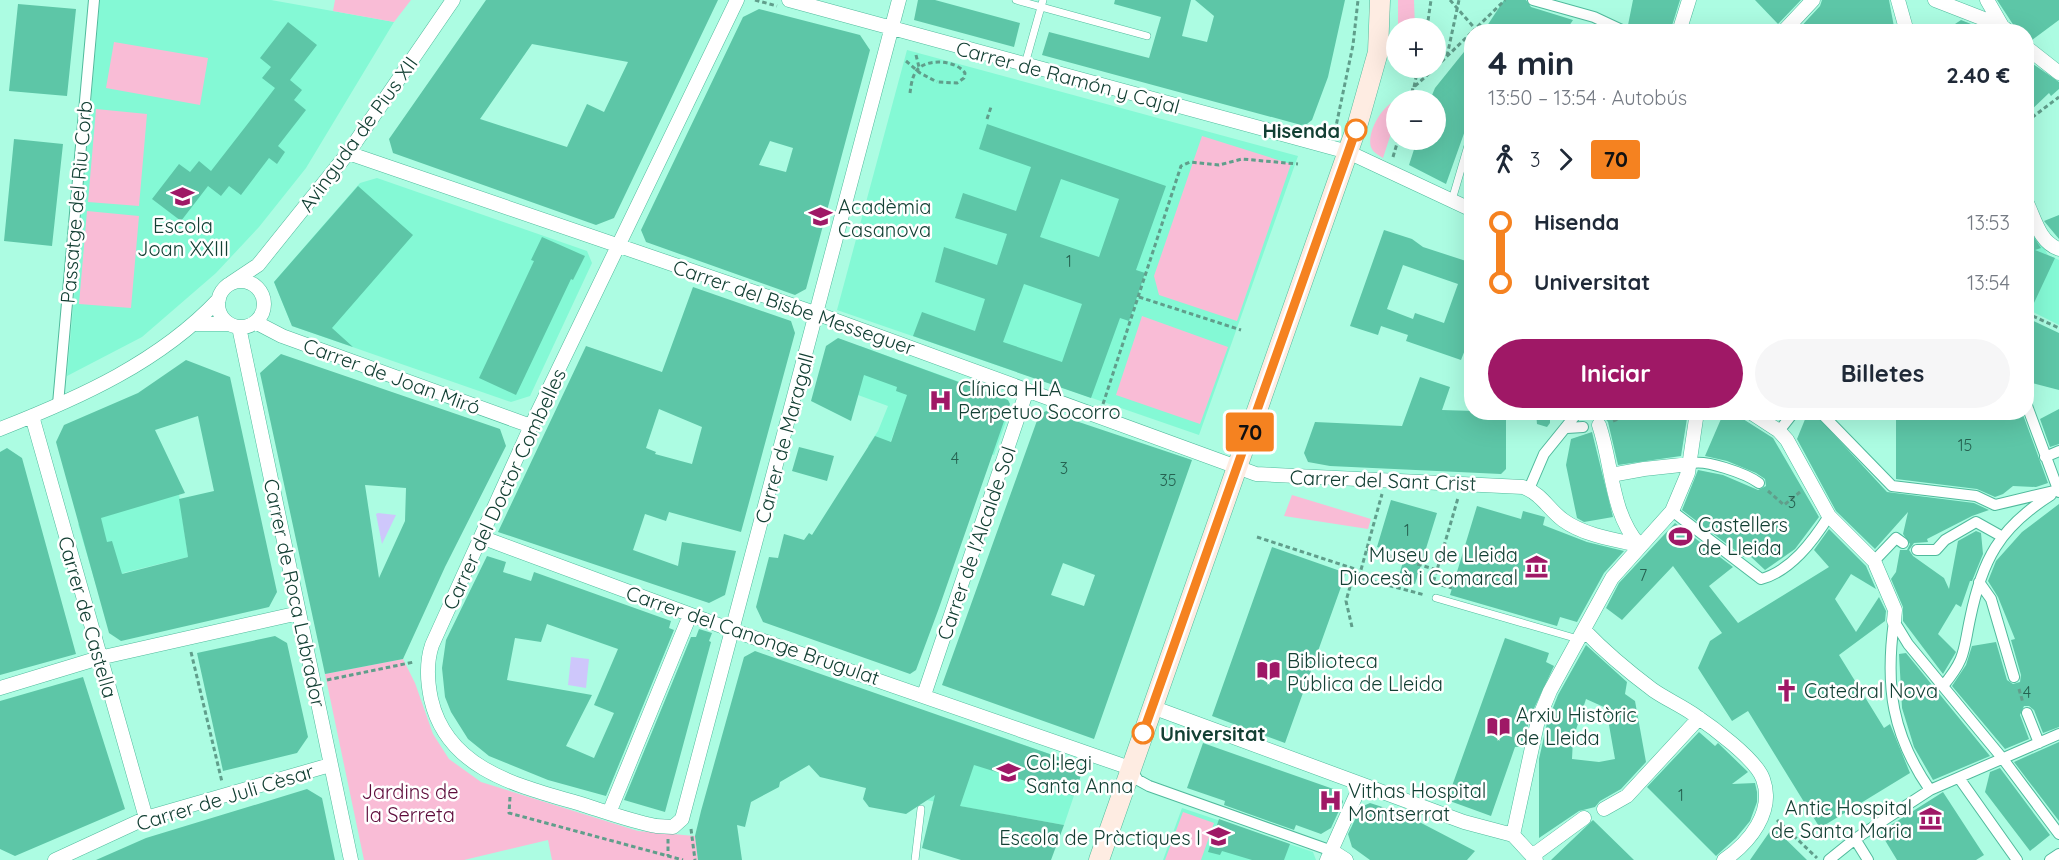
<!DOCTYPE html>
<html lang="es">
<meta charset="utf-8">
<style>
body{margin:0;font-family:Quicksand,sans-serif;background:#f6f6f7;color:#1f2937;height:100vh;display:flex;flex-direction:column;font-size:22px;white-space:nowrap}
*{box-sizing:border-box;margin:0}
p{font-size:20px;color:#747a83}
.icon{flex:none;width:33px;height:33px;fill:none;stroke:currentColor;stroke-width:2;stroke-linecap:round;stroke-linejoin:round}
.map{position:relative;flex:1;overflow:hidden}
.side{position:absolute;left:1464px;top:24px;width:570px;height:396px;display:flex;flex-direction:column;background:#fff;border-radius:24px;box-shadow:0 6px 24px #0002}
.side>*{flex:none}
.badge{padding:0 12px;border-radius:4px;font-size:21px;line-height:39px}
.controls{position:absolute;left:1386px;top:18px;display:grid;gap:12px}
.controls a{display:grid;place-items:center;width:60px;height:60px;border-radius:50%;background:#fff;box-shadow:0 6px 24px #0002;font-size:30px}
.map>.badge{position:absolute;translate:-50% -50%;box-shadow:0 0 0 3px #fff}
.legs{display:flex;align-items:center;gap:9px;height:66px;padding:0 24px;font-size:20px}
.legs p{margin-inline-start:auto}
.summary{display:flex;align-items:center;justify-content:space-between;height:102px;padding:0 24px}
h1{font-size:33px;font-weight:800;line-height:45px}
.primary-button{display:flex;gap:12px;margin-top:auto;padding:12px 24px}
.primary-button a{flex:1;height:69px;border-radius:36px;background:#9f1866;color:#fff;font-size:24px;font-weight:800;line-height:69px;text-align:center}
.primary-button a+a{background:#f6f6f7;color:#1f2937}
ul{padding:0 24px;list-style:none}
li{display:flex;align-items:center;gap:21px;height:60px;font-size:22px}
li i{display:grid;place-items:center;width:9px;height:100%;margin:0 8px;background:currentColor}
li i::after{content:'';width:15px;height:15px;margin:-8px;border:4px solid;border-radius:50%;background:#fff}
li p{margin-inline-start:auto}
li:first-child i{background:linear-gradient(#0000 50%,currentColor 0)}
li:last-child i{background:linear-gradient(currentColor 50%,#0000 0)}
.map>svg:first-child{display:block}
.built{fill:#84f9d5}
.green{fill:#f9bcd6}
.water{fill:#cec7fb}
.building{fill:#5dc6a7;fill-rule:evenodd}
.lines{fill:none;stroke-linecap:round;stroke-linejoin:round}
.service-casing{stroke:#50ba9c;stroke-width:8}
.pedestrian-casing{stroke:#50ba9c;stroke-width:12}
.minor-casing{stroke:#50ba9c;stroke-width:15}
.secondary-casing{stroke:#50ba9c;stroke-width:21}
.path{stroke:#609e8b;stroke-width:3;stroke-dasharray:4.5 3;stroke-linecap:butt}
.service{stroke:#fff;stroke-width:7}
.pedestrian{stroke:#fff;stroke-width:10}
.minor{stroke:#fff;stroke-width:14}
.secondary{stroke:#feece2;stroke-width:20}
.path-bridge{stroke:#609e8b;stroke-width:3;stroke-dasharray:4.5 3;stroke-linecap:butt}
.line-1-casing{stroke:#fff;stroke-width:14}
.line-1{stroke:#f58220;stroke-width:9}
.stop-1-dot{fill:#fff;stroke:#f58220;stroke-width:3}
.labels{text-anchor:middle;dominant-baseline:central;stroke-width:5;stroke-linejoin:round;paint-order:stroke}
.number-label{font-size:16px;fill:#266251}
.street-label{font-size:20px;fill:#134034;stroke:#fff}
.stop-label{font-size:20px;font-weight:bold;fill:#134034;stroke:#fff;text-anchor:end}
.poi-label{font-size:20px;fill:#134034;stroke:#fff;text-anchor:start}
.park-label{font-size:20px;fill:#5d0b3a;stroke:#fff}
</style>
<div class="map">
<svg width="2059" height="860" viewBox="0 0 2059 860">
<rect width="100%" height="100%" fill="#acfce2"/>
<path class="built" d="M100,0H271L394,22L306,168L259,227L216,273L142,337L67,376Z
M907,50L1298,156L1199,435L837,310Z
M377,178L587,251L592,263L530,396L511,402L292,326L274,282L360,183Z
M2034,232L2048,255L2059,260V325L2027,309V236Z
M860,346L1007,399L1010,410L994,455L898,422L886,454L868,446L878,431L888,406L858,395L851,371Z
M179,494L188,557L123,573L125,581L96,585L78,524Z
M950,719L1084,766L1064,825L926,800Z
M1182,808L1313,852L1316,860H1163Z"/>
<path class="green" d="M335,0H411L394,22L333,11Z
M1398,0H1414L1415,28H1398Z
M114,42L208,58L200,105L106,88Z
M1396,100V118L1383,158C1379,155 1374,153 1372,149C1364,136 1384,99 1401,100Z
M96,109L147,114L139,206L88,202Z
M1202,136L1291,164L1237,321L1159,295L1154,276Z
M87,211L139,216L131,308L79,304Z
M1142,316L1228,347L1200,424L1116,395Z
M1292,495L1371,519L1368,529L1284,516Z
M403,659L415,683L433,734L449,759L481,782L638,831L695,836L698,860H552L548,840L464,860H364L325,674Z
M1183,812L1214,823L1201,860H1165Z"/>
<path class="water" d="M378,513L396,515L382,544L376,514Z
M571,657L589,659L586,688L568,685Z"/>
<path class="building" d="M486,0H718L614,218L596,225L393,153L389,139ZM532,44L628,62L604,112L587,104L567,147L480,119Z
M918,0H935L1020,23L1014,47L914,20Z
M1115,0H1191L1182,36L1207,42L1214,16L1195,0H1345L1328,77L1312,120L1307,124L1301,125L1042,55L1049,32L1149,58L1161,17L1114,4Z
M1504,0H1526L1531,7L1573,20L1565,32H1483Z
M1633,0H1680L1670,32H1639L1628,25Z
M1755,0H1801L1778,24Z
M1822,0H1889L1895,32H1796L1820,6Z
M1997,0H2059V20L2032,40L2026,38V32H2018Z
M18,4L76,9L67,96L9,91Z
M759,9L860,35L870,50L806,289L795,295L646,242L641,230L743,17ZM770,141L793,148L786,172L759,165Z
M1961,20L1991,32H1943Z
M288,22L317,45L290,80L302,90L294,100L306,110L278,146L285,152L277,164L269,158L241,195L229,186L221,196L208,186L181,221L152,199L179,164L190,172L199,161L211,171L246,126L275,88L262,78L271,67L260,58Z
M1472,42V111L1446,184L1409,165L1417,140H1436V100H1430L1435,88Z
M2026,59L2059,82V89L2051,96L2049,93L2026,115Z
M987,124L1166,186L1136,270L1145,273L1129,321L1120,318L1091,398L913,336L922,312L975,331L985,299L935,282L944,247L997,265L1007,234L955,218L963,193L1016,211L1031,167L979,149ZM1061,179L1119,199L1099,257L1040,237ZM1024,284L1082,304L1062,362L1003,342Z
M14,139L63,144L52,246L4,241Z
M358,186L413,235L332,328L353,347L292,326L274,282Z
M2059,215V239L2044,221Z
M2028,228L2041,248L2035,250L2055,258L2027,318L2059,333V390L2028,382L2026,374V229Z
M1384,230L1412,239L1423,247L1466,261L1472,252V332L1461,360L1406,341L1408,335L1381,326L1378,335L1350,326ZM1403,265L1458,284L1444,323L1415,313L1413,319L1387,309Z
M542,237L585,256L573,280L571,279L516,395L479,378L534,261L531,260Z
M693,287L791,321L795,333L741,532L669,512L666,521L645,514L633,550L678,566L682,542L736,551L725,595L709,603L498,532L586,346L662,372ZM659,409L702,427L692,464L655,454L656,452L646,448Z
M838,338L1008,400L1010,404L939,608L916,670L910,674L763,622L756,607L769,557L778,558L784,534L804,540L809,533L812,535L875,436L891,442L907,395L896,391L897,387L864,375L851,421L811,401L826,346Z
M281,354L500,429L506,446L445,567L403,659L325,674L260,373ZM365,485L406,488L405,521L379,578Z
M186,360L230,377L277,592L269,607L121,641L109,633L56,442L64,425L138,393ZM198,416L214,491L179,499L188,557L122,574L112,541L107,542L101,518L185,493L155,430Z
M1420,377L1450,387L1442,410L1506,412V469L1501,474L1330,466L1308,462L1304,453L1315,422L1402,426Z
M2059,409V444L2050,447L2040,419Z
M1046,411L1192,460L1094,739L942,685L1039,415ZM1063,563L1095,575L1084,606L1051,595Z
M1536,412H1550V423L1547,427L1537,424Z
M1599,412H1688L1681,456L1618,465L1608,422Z
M1724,412H1732L1773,438L1819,517L1795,549L1765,570L1748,554L1744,557L1682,510L1698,470L1723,475L1758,490L1766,486L1765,479L1756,473L1727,461L1705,456Z
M1808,412H1813L1887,492L1974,503L1989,510L1972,516L1927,539L1928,542L1914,543L1909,550L1913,556L1944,578L1949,589L1958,541L1976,531L1981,533L1983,554L1972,581H1970L1961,607L1956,604L1938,634L1956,652L1943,674L1903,621V607L1891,579L1896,572L1900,550H1907L1910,544L1903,534L1908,512L1875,549L1836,511L1797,439Z
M1896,412H2022L2048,483L2036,487L2013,486L2003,494L1995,497L1977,489L1896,479Z
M1592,432L1613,517L1584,522L1577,518L1566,465L1571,439Z
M799,447L834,456L827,481L792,471Z
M7,448L22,458L76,654L0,675V452Z
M1391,500L1437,513L1415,584L1398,579L1405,555L1377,547Z
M2059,504V727L2043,733L2034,710L2029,706H2024L2020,715L2029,739L2005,749L1952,686L1966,665L1972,646L1996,642L2007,680L2013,684L2020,682L2021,675L2011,640L2015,639L1998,597L1988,581L1996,561L2022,532Z
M1477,506L1521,519L1523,511L1545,517L1543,525L1587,542L1624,551L1604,573L1577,622L1560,617L1557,626L1450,595Z
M1675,523L1733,567L1709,586L1738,623L1829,567L1814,550L1829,529L1866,566L1876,589L1851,574L1835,599L1856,632L1879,597L1886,611L1885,621L1839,655L1884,728L1890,724L1910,773L1820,828L1748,711L1732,721L1698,668L1710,641L1722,633L1673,566L1622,620L1606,608L1619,583Z
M1272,547L1346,573L1285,743L1212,716Z
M487,556L506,562L503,572L531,581L534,572L671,621L669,628L674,630L606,796L548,780L489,756L468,739L451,712L445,697L442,668L446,640ZM547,624L618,649L594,705L614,713L594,758L566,746L592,695L507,680L515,638L541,642Z
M699,629L712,633L709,641L711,642L665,812L624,800L691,637H696Z
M275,636L287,643L308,737L297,753L223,771L197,653Z
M1505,638L1549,653L1546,662L1554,666L1530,717L1523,747H1515L1491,816L1447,800Z
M1586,645L1627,682L1625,694L1635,701L1646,762L1621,789L1600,801L1595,807L1579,811L1539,838V759L1547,723L1558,695ZM1586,699L1606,708L1615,759L1599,762L1572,759L1573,739Z
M755,651L1084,766L1074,796L974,765L960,806L1064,825L1051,860H961L922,848L935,795L906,814L869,807L863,799L866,788L820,777L809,765L780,782L779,787L751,802L745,827L737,825L742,860H698L695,836L701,811L744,657Z
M1906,653L1990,756L1933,780L1914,747L1902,708L1899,654Z
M83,677L125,809L15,856L0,849V701Z
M1699,732L1715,746L1718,743L1748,772L1732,784L1755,783L1757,792V802L1750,821L1736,838L1716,856L1647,787Z
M2059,742V821L2014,762Z
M1203,743L1339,791L1343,802L1331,828L1321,834L1296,825L1294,830L1224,805L1225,801L1187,788Z
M2000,768L2050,835L2030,851L1985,792L1990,772Z
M307,789L322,798L335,860H96L146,838Z
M1943,792L1984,855L1976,860H1897L1880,832Z
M1370,803L1404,814L1475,851L1467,860H1370L1352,847L1348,834L1361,807Z
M1219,819L1290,844L1284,860H1252L1222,851L1220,855L1208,852Z
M1593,820L1634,860H1551Z
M1773,827L1807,860H1750Z"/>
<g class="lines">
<defs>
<path id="service" d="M1016,0L1147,36
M1025,64L1043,0
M1452,200L1472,132
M1436,598L1578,639
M915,860L921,809"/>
<path id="pedestrian" d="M1533,0L1594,17L1626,32
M2026,403L2059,492
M58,404L94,0
M1820,412L1892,486L1976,496L1995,505L2058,490
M1567,428L1583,427
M1779,431L1794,412
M2045,457L2059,451
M1690,464C1703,458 1747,474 1759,483
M1529,489L1544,454L1578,412
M1672,511L1761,579C1791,571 1813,541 1829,516
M1917,550H1936L1945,540L1976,522L2001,536
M1874,561L1896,538L1903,543
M1979,582L1991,599L2014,677
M1894,621L1908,644L2003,759L2059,834
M1894,621C1885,687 1892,735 1930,790
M1943,686C1966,658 1963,652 1970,619C1982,560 1999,528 2051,495
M2027,713L2039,743
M1130,768L1138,780L1149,786L1332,851
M1959,778L2017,860
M1855,839L1868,860
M1829,860L1855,839L1930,790L2059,734
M2050,860L2059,854"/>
<path id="minor" d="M737,0L531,426L432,645C426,663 427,680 431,699C447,770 519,786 581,804C606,812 630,821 656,826L673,827L682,819L899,0
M789,0L1348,152L1472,210
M1898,0L1907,32
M1935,0L2002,26L2009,32
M1987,0L2002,26
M1679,32L1689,0
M1783,32L1813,0
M2026,47L2059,73
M348,153L818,314L1256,474L1523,487C1542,494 1548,509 1563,520C1583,535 1615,540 1639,545
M2026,201C2035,219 2039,242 2059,249
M218 304a23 23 0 1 1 46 0a23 23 0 1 1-46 0Z
M231,283L258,265L348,153L453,0
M255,322L282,336L531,426
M195,324H229
M239,327L351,860
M1750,412L1779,431L1787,440L1829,516L1874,561L1895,610L1894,621
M1855,412H1858
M32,416L146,818
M1599,425C1613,466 1610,511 1639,545
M0,429C79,398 160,362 219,299
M1611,475L1644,469L1690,464
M481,537L732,630L1130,768
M1584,630C1605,652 1629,672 1653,690C1666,699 1680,705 1693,714C1711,726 1756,759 1763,779C1775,812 1749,843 1724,860
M0,688L99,658L299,613
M924,695L1027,390
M1152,707L1464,822L1513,835L1536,860
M1604,809L1627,796L1699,718
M609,813L690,615
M1513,835L1538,720L1550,691L1612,578L1672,511L1688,473L1697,412
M1332,851L1346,860
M1532,856L1584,818
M55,860L146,818L330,765
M1327,860L1361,784"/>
<path id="secondary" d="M1099,860L1358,123L1378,52L1380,0"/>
</defs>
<use href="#service" class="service-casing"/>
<use href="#pedestrian" class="pedestrian-casing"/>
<use href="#minor" class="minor-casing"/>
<use href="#secondary" class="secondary-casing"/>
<path class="path" d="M755,0L777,6
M1450,0L1478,32
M1427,28L1431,0
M1472,32L1505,0
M916,55L919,67
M1447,56L1459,0
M1436,67L1472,32
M1414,87L1418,68
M910,93C911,86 912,76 917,70C927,58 956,60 965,73L964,78L957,83L937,82
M1410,100L1413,88L1435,68
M987,119L991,107
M2026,122L2059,97
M1335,131L1353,45L1358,0
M1393,157L1398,140
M1139,297L1241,330
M2026,313L2059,328
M1103,404L1181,166L1190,162L1219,165L1242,159L1298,164
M1613,421L1637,412
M1768,491L1784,505L1800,492
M1257,537L1355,569L1353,575
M1367,549L1437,570L1458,498
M1437,570L1433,583L1452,588
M1359,577L1382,494
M1352,627L1346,601L1353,576L1425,595
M191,652L222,782
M327,680L414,662
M2019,689L2023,703
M510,797L509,813L683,860
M1777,820L1817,858
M691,829L695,860
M668,839V856"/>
<use href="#service" class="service"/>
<use href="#pedestrian" class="pedestrian"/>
<use href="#minor" class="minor"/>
<use href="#secondary" class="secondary"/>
<path class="path-bridge" d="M906,61L920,73L937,82"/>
</g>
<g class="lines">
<defs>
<path id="line-1" d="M1143,733L1356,130"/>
</defs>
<use href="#line-1" class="line-1-casing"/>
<use href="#line-1" class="line-1"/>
</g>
<defs>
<symbol id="school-bare" viewBox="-9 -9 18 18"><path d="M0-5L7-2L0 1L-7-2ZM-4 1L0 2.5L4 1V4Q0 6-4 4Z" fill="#9f1866" stroke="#fff" stroke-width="2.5" paint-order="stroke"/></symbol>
<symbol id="university-bare" viewBox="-9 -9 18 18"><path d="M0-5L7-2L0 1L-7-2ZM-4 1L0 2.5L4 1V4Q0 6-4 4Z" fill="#9f1866" stroke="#fff" stroke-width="2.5" paint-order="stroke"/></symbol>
<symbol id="hospital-bare" viewBox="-9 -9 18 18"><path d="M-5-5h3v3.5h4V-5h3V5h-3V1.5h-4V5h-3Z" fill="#9f1866" stroke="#fff" stroke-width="2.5" paint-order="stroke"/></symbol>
<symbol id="stadium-bare" viewBox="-9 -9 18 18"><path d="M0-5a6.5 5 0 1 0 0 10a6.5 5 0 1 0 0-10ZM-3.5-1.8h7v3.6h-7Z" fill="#9f1866" stroke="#fff" stroke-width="2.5" paint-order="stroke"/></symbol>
<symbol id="museum-bare" viewBox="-9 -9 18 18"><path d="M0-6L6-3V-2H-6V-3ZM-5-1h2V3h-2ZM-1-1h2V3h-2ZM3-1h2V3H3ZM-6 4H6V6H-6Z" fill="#9f1866" stroke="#fff" stroke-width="2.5" paint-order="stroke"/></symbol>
<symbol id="library-bare" viewBox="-9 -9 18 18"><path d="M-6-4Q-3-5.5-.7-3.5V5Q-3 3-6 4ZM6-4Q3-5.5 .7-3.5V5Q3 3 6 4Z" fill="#9f1866" stroke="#fff" stroke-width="2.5" paint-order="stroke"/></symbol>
<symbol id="church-bare" viewBox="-9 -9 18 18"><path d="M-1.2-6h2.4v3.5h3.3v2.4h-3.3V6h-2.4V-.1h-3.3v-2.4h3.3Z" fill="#9f1866" stroke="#fff" stroke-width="2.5" paint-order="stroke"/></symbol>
</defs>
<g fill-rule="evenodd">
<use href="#school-bare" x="166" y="180" width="33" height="33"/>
<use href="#university-bare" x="804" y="200" width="33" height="33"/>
<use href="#hospital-bare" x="924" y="384" width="33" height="33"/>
<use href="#stadium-bare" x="1664" y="520" width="33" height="33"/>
<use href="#museum-bare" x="1520" y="550" width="33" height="33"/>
<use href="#library-bare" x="1252" y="654" width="33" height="33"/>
<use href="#church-bare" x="1770" y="674" width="33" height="33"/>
<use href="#library-bare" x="1482" y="710" width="33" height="33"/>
<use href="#school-bare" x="992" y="756" width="33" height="33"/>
<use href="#hospital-bare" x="1314" y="784" width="33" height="33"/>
<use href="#museum-bare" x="1914" y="802" width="33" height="33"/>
<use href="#school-bare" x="1202" y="820" width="33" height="33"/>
</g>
<g class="stop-1-dot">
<circle cx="1356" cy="130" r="10"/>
<circle cx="1143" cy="733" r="10"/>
</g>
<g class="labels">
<g class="number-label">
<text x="1069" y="261">1</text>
<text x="1965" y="445">15</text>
<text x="955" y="458">4</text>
<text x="1064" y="468">3</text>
<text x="1168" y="480">35</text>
<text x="1792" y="502">3</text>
<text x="1407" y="530">1</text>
<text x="1643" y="575">7</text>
<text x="2027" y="692">4</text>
<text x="1681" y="795">1</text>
</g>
<g class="street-label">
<text transform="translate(1068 77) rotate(15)">Carrer de Ramón y Cajal</text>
<text transform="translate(358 134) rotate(-54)">Avinguda de Pius XII</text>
<text transform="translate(76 202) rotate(-85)">Passatge del Riu Corb</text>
<text transform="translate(794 307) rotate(19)">Carrer del Bisbe Messeguer</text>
<text transform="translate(392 376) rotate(20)">Carrer de Joan Miró</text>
<text transform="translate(784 438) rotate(-75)">Carrer de Maragall</text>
<text transform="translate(1383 480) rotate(2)">Carrer del Sant Crist</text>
<text transform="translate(504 489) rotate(-65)">Carrer del Doctor Combelles</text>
<text transform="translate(976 543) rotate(-71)">Carrer de l'Alcalde Sol</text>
<text transform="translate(295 593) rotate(78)">Carrer de Roca Labrador</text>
<text transform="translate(88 617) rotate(74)">Carrer de Castella</text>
<text transform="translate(753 635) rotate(19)">Carrer del Canonge Brugulat</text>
<text transform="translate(225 797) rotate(-17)">Carrer de Juli Cèsar</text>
</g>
<g class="stop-label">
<text x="1340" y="130">Hisenda</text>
<text x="1160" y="733" text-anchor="start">Universitat</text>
</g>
<g class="poi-label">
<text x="838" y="206">Acadèmia<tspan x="838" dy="23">Casanova</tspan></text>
<text x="183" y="225" text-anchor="middle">Escola<tspan x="183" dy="23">Joan XXIII</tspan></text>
<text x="958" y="388">Clínica HLA<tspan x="958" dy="23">Perpetuo Socorro</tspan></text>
<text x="1698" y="524">Castellers<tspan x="1698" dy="23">de Lleida</tspan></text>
<text x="1518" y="554" text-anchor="end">Museu de Lleida<tspan x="1518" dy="23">Diocesà i Comarcal</tspan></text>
<text x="1287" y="660">Biblioteca<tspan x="1287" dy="23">Pública de Lleida</tspan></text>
<text x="1804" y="690">Catedral Nova</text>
<text x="1516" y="714">Arxiu Històric<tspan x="1516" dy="23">de Lleida</tspan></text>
<text x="1026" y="762">Col·legi<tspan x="1026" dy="23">Santa Anna</tspan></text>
<text x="1348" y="790">Vithas Hospital<tspan x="1348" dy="23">Montserrat</tspan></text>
<text x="1912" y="807" text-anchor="end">Antic Hospital<tspan x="1912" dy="23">de Santa Maria</tspan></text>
<text x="1201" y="837" text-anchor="end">Escola de Pràctiques I</text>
</g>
<g class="park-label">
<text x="410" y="791">Jardins de<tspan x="410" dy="23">la Serreta</tspan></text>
</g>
</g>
</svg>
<div class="controls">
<a>+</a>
<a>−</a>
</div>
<b class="badge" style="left:1250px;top:432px;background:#f58220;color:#111">70</b>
<section class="side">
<div class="summary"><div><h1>4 min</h1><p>13:50 – 13:54 · Autobús</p></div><b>2.40 €</b></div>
<div class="legs"><svg class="icon" aria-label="walk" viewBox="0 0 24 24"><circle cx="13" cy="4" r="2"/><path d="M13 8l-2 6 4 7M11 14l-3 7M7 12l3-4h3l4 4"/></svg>3<svg class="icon" aria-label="forward" viewBox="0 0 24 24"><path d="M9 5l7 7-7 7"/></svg><b class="badge" style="background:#f58220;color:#111">70</b></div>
<ul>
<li><i style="color:#f58220"></i><b>Hisenda</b><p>13:53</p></li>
<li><i style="color:#f58220"></i><b>Universitat</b><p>13:54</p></li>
</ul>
<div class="primary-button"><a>Iniciar</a><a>Billetes</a></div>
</section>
</div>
